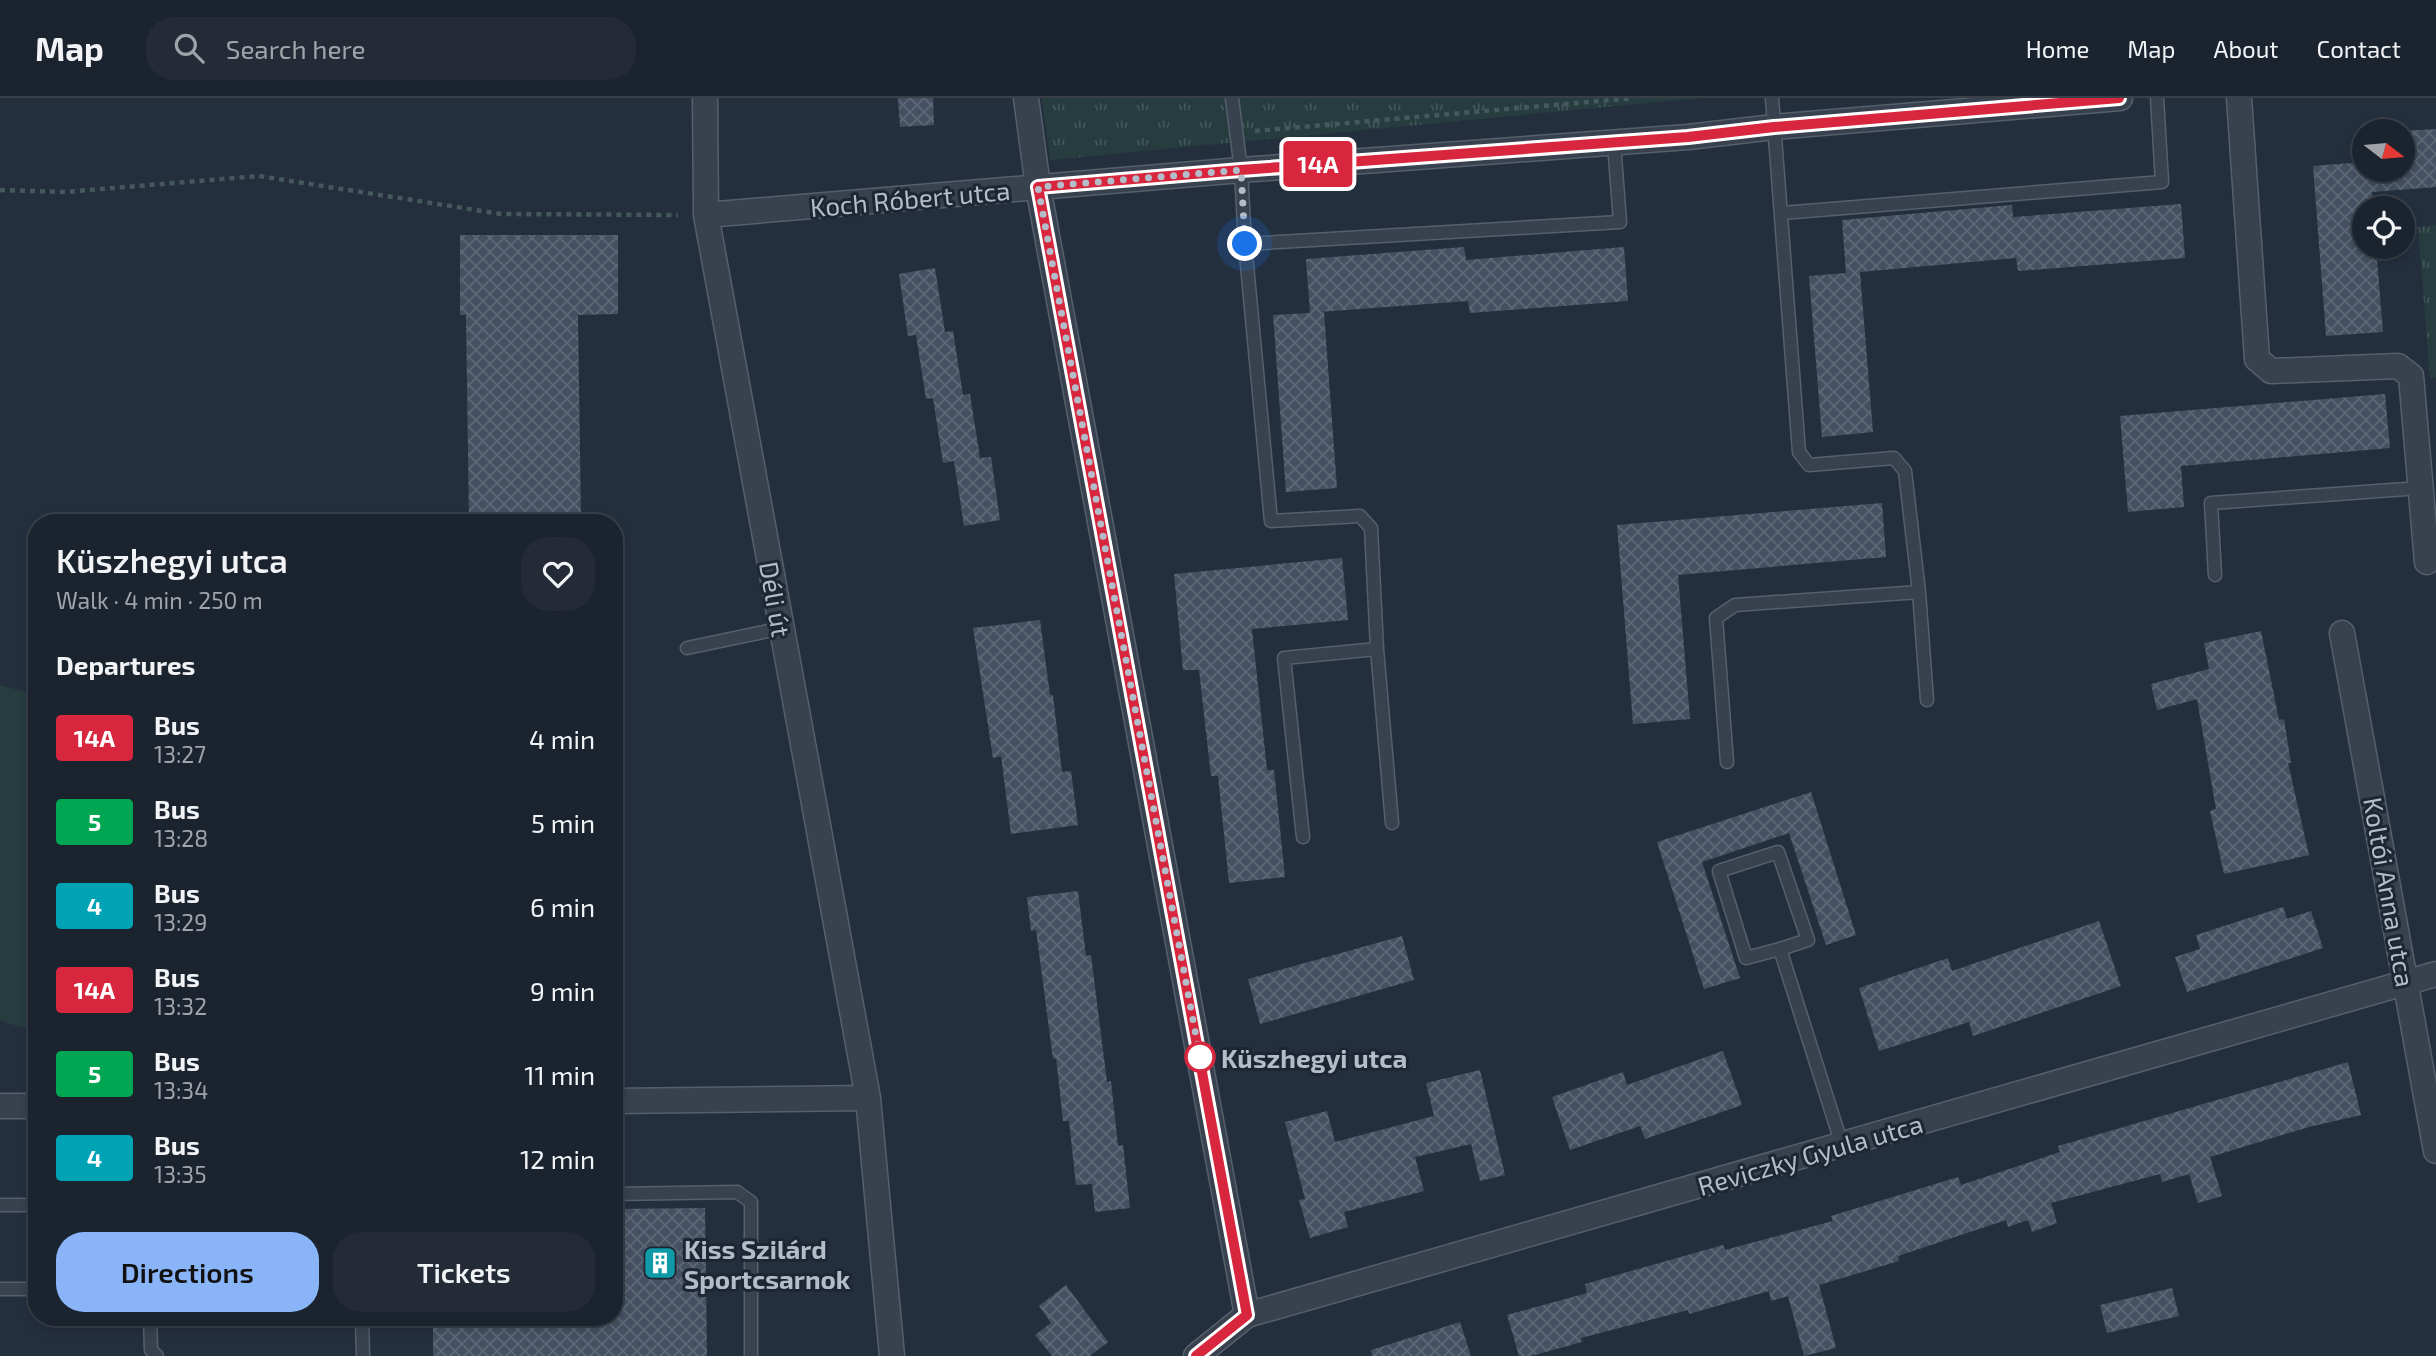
<!DOCTYPE html>
<meta charset="utf-8">
<style>
body{margin:0;font-family:"Exo 2",sans-serif;background:#242b36;color:#f1f3f6;height:100vh;display:flex;flex-direction:column;font-size:26px;white-space:nowrap}
*{box-sizing:border-box;margin:0}
p{font-size:23px;color:#a0a4aa}
.icon{flex:none;width:38px;height:38px;fill:none;stroke:currentColor;stroke-width:2;stroke-linecap:round;stroke-linejoin:round}
.map{position:relative;flex:1;overflow:hidden}
.side{position:absolute;left:28px;top:416px;width:595px;height:812px;display:flex;flex-direction:column;background:#1b232e;border-radius:28px;box-shadow:0 4px 10px #0003,0 0 0 2px #39404a}
.side>*{flex:none}
.badge{padding:0 14px;border-radius:5px;font-size:24px;line-height:46px}
.needle{width:46px;rotate:106deg}
.fabs{position:absolute;left:2352px;top:21px;display:grid;gap:14px}
.fabs a{display:grid;place-items:center;width:63px;height:63px;border-radius:50%;background:#1b232e;box-shadow:0 4px 10px #0003,0 0 0 2px #39404a;font-size:35px}
.you{position:absolute;width:35px;height:35px;margin:-18px;border:5px solid #fff;border-radius:50%;background:#1a73e8;box-shadow:0 0 0 10px #1a73e833}
.map>.badge{position:absolute;translate:-50% -50%;box-shadow:0 0 0 4px #fff}
h2{padding:0 28px;font-size:26px;line-height:63px}
.round{display:grid;place-items:center;flex:none;width:74px;height:74px;border-radius:28px;background:#242b36}
.head{display:flex;align-items:center;justify-content:space-between;height:119px;padding:0 28px}
h1{font-size:33px;font-weight:600;line-height:52px}
.action{display:flex;gap:14px;margin-top:auto;padding:14px 28px}
.action a{flex:1;height:80px;border-radius:28px;background:#8ab4f8;color:#111;font-size:28px;font-weight:600;line-height:80px;text-align:center}
.action a+a{background:#242b36;color:#f1f3f6}
ul{padding:0;list-style:none}
li{display:flex;align-items:center;gap:21px;height:84px;padding:0 28px}
li div{flex:1}
li b{display:block;font-size:26px}
li em{font-style:normal}
li .badge{min-width:77px;font-weight:700;text-align:center}
header{display:flex;align-items:center;gap:42px;box-sizing:border-box;height:98px;padding:0 35px;background:#1b232e;border-bottom:2px solid #39404a}
header strong{font-size:33px}
nav{display:flex;gap:38px;margin-inline-start:auto;font-size:24px}
.search{width:490px;height:63px;background:#242b36;display:flex;align-items:center;gap:18px;box-sizing:border-box;padding:0 24px;border-radius:28px;color:#a0a4aa;font-size:26px}
.map>svg:first-child{display:block}
.grass{fill:url(#grass-tufts)}
.garden{fill:#263c3f}
.building{fill:url(#building-cross-hatch)}
.lines{fill:none;stroke-linecap:round;stroke-linejoin:round}
.lane-casing{stroke:#565f6c;stroke-width:15}
.street-casing{stroke:#565f6c;stroke-width:27}
.path{stroke:#44595c;stroke-width:4.5;stroke-dasharray:5 5;stroke-linecap:butt}
.lane{stroke:#38414e;stroke-width:12}
.street{stroke:#38414e;stroke-width:24}
.line-casing{stroke:#fff;stroke-width:16}
.line{stroke:#d7263d;stroke-width:10}
.walk{stroke:#b4bcc9;stroke-width:7;stroke-dasharray:0 12.6}
.stop-dot{fill:#fff;stroke:#d7263d;stroke-width:3.5}
.labels{text-anchor:middle;dominant-baseline:central;stroke-width:6;stroke-linejoin:round;paint-order:stroke}
.street-label{font-size:26px;fill:#b4bcc9;stroke:#1d2633}
.stop-label{font-size:26px;font-weight:bold;fill:#b4bcc9;stroke:#1d2633;text-anchor:start}
.poi-label{font-size:26px;font-weight:bold;fill:#b4bcc9;stroke:#1d2633;text-anchor:start}
</style>
<header>
<strong>Map</strong>
<div class="search"><svg class="icon" aria-label="search" viewBox="0 0 24 24"><circle cx="10" cy="10" r="6"/><path d="M15 15l6 6"/></svg>Search here</div>
<nav><a>Home</a><a>Map</a><a>About</a><a>Contact</a></nav>
</header>
<div class="map">
<svg width="2436" height="1258" viewBox="0 0 2436 1258">
<defs>
<pattern id="grass-tufts" width="24" height="20" patternUnits="userSpaceOnUse" patternTransform="scale(1.75)"><rect width="24" height="20" fill="#263c3f"/><path d="M3 7l-1-3M5 7V3M7 7l1-3M15 17l-1-3M17 17v-4M19 17l1-3" fill="none" stroke="#435659"/></pattern>
<pattern id="building-cross-hatch" width="8" height="8" patternUnits="userSpaceOnUse" patternTransform="scale(1.75)"><rect width="8" height="8" fill="#455162"/><path d="M0 0l8 8M0 8l8-8" fill="none" stroke="#5d6877"/></pattern>
</defs>
<rect width="100%" height="100%" fill="#242f3e"/>
<path class="grass" d="M1042,0H1701L1050,62Z
M2436,127V280H2430L2418,129Z"/>
<path class="garden" d="M0,587L37,597V926L35,933L0,923Z
M614,708L618,882H614Z"/>
<path class="building" d="M898,0H933L934,27L900,29Z
M2436,31V89L2372,94L2373,110H2364V149H2376L2383,234L2326,238L2313,68L2364,64L2361,37L2364,36V72H2403V33Z
M2181,106L2185,160L2018,173L2016,160L1860,174L1873,334L1822,339L1809,178L1846,175L1842,122L2012,107L2013,119Z
M460,137H618V216L578,217L581,425H469L466,217H460Z
M1464,149L1466,162L1624,149L1628,203L1470,215L1468,203L1319,214H1324L1337,390L1286,394L1273,217L1310,215L1306,161Z
M935,170L945,234L953,233L963,297L970,296L980,360L991,359L1000,422L964,428L954,363L943,365L933,300L926,301L916,237L908,238L899,176Z
M2385,296L2390,350L2181,368L2184,409L2128,414L2120,318Z
M1882,405L1886,459L1678,477L1690,621L1633,626L1617,427Z
M1342,460L1348,522L1252,531L1267,672H1274L1285,779L1229,785L1218,678H1211L1199,572H1183L1174,476Z
M1040,522L1050,597H1053L1062,674L1071,673L1078,727L1011,736L1001,658L993,660L973,530Z
M2261,533L2279,622L2284,621L2291,665H2288L2309,757L2224,776L2210,713L2216,711L2197,601L2157,612L2151,586L2209,571L2204,545Z
M1811,694L1856,837L1826,847L1789,735L1702,764L1740,880L1704,891L1657,744Z
M1078,793L1086,858L1091,857L1107,984L1111,983L1118,1048L1123,1047L1130,1110L1095,1114L1092,1086L1076,1087L1069,1023H1063L1056,960L1053,961L1036,832L1031,833L1027,799Z
M2283,809L2287,821L2311,813L2323,850L2187,894L2175,859L2200,851L2196,837Z
M2099,823L2121,888L1973,938L1969,924L1879,953L1859,890L1948,860L1952,873Z
M1402,838L1414,882L1260,926L1248,881Z
M1723,953L1742,1007L1645,1041L1640,1028L1570,1052L1552,999L1623,974L1627,987Z
M2348,964L2361,1017L2309,1029L2210,1059L2222,1098L2198,1105L2189,1076L2162,1084L2160,1076L2051,1105L2057,1125L2032,1134L2028,1122L2008,1129L2006,1122L1898,1158L1899,1163L1819,1187L1836,1250L1804,1258L1788,1198L1771,1203L1769,1193L1689,1216L1688,1212L1581,1240L1582,1244L1531,1258H1519L1507,1217L1587,1195L1585,1186L1723,1147L1725,1152L1833,1123L1831,1118L1958,1079L1961,1087L2060,1054L2058,1048Z
M1480,972L1505,1077L1480,1083L1471,1046L1415,1059L1424,1093L1344,1114L1348,1129L1310,1140L1299,1102L1305,1101L1285,1024L1327,1013L1335,1044L1434,1018L1426,985Z
M705,1110L707,1258H433V1220H614V1111Z
M1066,1187L1108,1244L1090,1258H1052L1035,1237L1051,1225L1039,1208Z
M2172,1190L2179,1218L2107,1235L2100,1207Z
M1460,1224L1471,1258H1372L1371,1252Z"/>
<g class="lines">
<defs>
<path id="lane" d="M1232,0L1241,72L1245,146L1271,423L1360,418L1371,430L1377,551L1284,560L1303,739
M1772,0L1799,354L1809,367L1894,360L1905,373L1919,494L1927,602
M1782,115L2162,84L2157,0
M1245,146L1620,124L1614,45
M2215,477L2211,405L2420,390
M687,550L782,530
M1377,551L1392,725
M1727,664L1716,520L1735,507L1919,494
M1780,851L1746,860L1719,773L1778,754L1808,842L1780,851L1842,1047
M614,1096L737,1094L751,1104V1258
M0,1107H37
M0,1191H37
M150,1220L151,1252L157,1258
M362,1220L363,1258"/>
<path id="street" d="M705,0L706,117L868,1000L892,1258
M1026,0L1038,89L1247,1217
M2239,0L2257,261L2271,273L2398,268L2411,278L2427,464
M706,117L1241,72L1688,39L1774,29L2120,0
M2342,535L2436,1053
M614,1003L868,1000
M0,1008H37
M1196,1258L1247,1217L2436,876"/>
</defs>
<use href="#lane" class="lane-casing"/>
<use href="#street" class="street-casing"/>
<path class="path" d="M1255,33L1634,0
M0,92L65,94L259,78L501,116L678,117"/>
<use href="#lane" class="lane"/>
<use href="#street" class="street"/>
</g>
<g class="lines">
<defs>
<path id="line" d="M1196,1258L1247,1217L1038,89L1241,72L1688,39L1774,29L2119,0"/>
</defs>
<use href="#line" class="line-casing"/>
<use href="#line" class="line"/>
<path class="walk" d="M1200,959L1201,965L1038,89L1241,72L1245,146"/>
</g>
<defs>
<symbol id="building-square" viewBox="-11 -11 22 22"><rect x="-9" y="-9" width="18" height="18" rx="4" fill="#0f9aa8" stroke="#1d2633"/><path d="M-4-6H4V6H1V3H-1V6H-4ZM-2.5-4.3h1.7v1.8h-1.7ZM.8-4.3h1.7v1.8H.8ZM-2.5-1h1.7V.8h-1.7ZM.8-1h1.7V.8H.8Z" fill="#fff"/></symbol>
</defs>
<g fill-rule="evenodd">
<use href="#building-square" x="641" y="1146" width="38" height="38"/>
</g>
<circle class="stop-dot" cx="1200" cy="959" r="14"/>
<g class="labels">
<g class="street-label">
<text transform="translate(910 100) rotate(-5)">Koch Róbert utca</text>
<text transform="translate(776 501) rotate(80)">Déli út</text>
<text transform="translate(2390 794) rotate(80)">Koltói Anna utca</text>
<text transform="translate(1810 1056) rotate(-16)">Reviczky Gyula utca</text>
</g>
<g class="stop-label">
<text x="1221" y="959">Küszhegyi utca</text>
</g>
<g class="poi-label">
<text x="684" y="1150">Kiss Szilárd<tspan x="684" dy="30">Sportcsarnok</tspan></text>
</g>
</g>
</svg>
<div class="fabs">
<a><svg class="needle" viewBox="-14 -14 28 28"><path d="M0-13l5 13h-10z" fill="#e53935"/><path d="M0 13l5-13h-10z" fill="#a0a4aa"/></svg></a>
<a><svg class="icon" aria-label="locate" viewBox="0 0 24 24"><circle cx="12" cy="12" r="6"/><path d="M12 2v4M12 18v4M2 12h4M18 12h4"/></svg></a>
</div>
<div class="you" style="left:1245px;top:146px"></div>
<b class="badge" style="left:1318px;top:66px;background:#d7263d;color:#fff">14A</b>
<section class="side">
<div class="head"><div><h1>Küszhegyi utca</h1><p>Walk · 4 min · 250 m</p></div><a class="round"><svg class="icon" aria-label="heart" viewBox="0 0 24 24"><path d="M12 20l-8-8c-3-5 5-10 8-4 3-6 11-1 8 4z"/></svg></a></div>
<h2>Departures</h2>
<ul>
<li><span class="badge" style="background:#d7263d;color:#fff">14A</span><div><b>Bus</b><p>13:27</p></div><em>4 min</em></li>
<li><span class="badge" style="background:#00a651;color:#fff">5</span><div><b>Bus</b><p>13:28</p></div><em>5 min</em></li>
<li><span class="badge" style="background:#00a3b4;color:#fff">4</span><div><b>Bus</b><p>13:29</p></div><em>6 min</em></li>
<li><span class="badge" style="background:#d7263d;color:#fff">14A</span><div><b>Bus</b><p>13:32</p></div><em>9 min</em></li>
<li><span class="badge" style="background:#00a651;color:#fff">5</span><div><b>Bus</b><p>13:34</p></div><em>11 min</em></li>
<li><span class="badge" style="background:#00a3b4;color:#fff">4</span><div><b>Bus</b><p>13:35</p></div><em>12 min</em></li>
</ul>
<div class="action"><a>Directions</a><a>Tickets</a></div>
</section>
</div>
